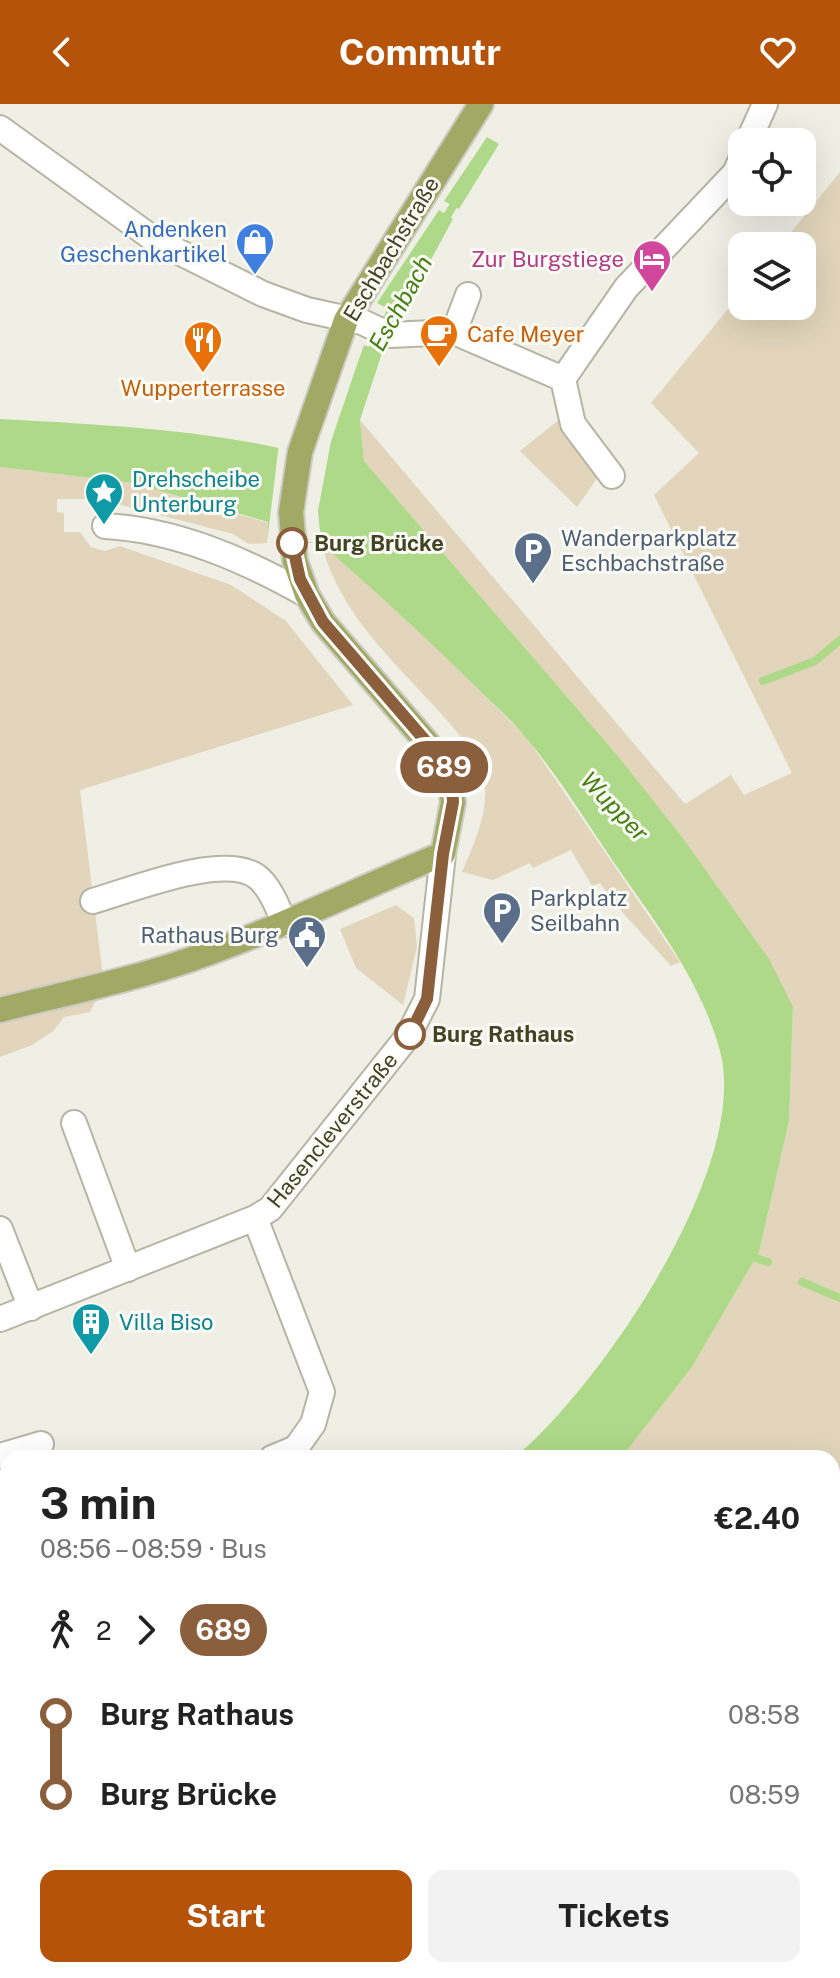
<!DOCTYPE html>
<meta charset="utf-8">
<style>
body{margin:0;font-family:"Public Sans",sans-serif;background:#f2f2f2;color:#222;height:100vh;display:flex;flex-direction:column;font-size:30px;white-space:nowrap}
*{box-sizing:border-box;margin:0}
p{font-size:26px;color:#767676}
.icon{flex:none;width:44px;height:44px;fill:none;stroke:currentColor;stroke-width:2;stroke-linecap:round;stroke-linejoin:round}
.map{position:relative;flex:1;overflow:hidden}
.sheet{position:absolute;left:0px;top:1346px;width:840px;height:528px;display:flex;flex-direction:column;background:#fff;border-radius:24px 24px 0 0;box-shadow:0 8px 32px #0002}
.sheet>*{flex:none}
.badge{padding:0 16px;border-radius:26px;font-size:28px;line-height:52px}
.fabs{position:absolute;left:728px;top:24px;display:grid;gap:16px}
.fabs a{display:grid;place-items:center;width:88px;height:88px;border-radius:16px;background:#fff;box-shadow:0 8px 32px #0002;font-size:40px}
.map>.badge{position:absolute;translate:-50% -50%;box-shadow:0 0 0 4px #fff}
.legs{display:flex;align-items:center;gap:12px;height:88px;padding:0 40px;font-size:26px}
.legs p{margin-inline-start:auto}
.summary{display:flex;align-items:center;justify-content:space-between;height:136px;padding:0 40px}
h1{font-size:44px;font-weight:700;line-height:60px}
.button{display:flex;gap:16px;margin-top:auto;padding:16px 40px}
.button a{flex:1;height:92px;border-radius:16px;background:#b45309;color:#fff;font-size:32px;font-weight:700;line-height:92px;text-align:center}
.button a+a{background:#f2f2f2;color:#222}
ul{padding:0 40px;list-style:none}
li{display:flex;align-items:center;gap:28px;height:80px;font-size:30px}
li i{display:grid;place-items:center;width:12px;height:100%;margin:0 10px;background:currentColor}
li i::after{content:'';width:20px;height:20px;margin:-10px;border:6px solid;border-radius:50%;background:#fff}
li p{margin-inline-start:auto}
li:first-child i{background:linear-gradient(#0000 50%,currentColor 0)}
li:last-child i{background:linear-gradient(currentColor 50%,#0000 0)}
header{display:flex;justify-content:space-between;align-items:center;height:104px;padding:0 40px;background:#b45309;color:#fff;font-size:36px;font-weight:700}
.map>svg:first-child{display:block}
.green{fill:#e2d5bc}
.water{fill:#aed988}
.pier{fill:#efefe5}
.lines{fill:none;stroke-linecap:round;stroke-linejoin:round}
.stream{stroke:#aed988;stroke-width:8}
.minor-casing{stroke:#b4b5a3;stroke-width:28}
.major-casing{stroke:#cacbc1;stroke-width:28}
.minor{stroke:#fff;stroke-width:24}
.major{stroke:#a1a965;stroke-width:24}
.line-1-casing{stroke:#fff;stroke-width:18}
.line-1{stroke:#8b5e3c;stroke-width:12}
.stop-1-dot{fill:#fff;stroke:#8b5e3c;stroke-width:4}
.labels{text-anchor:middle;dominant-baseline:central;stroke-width:6;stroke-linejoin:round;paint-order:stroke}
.shop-label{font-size:22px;fill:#366cbe;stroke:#fbfbf6;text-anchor:end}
.street-label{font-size:22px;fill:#404422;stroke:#fbfbf6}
.hotel-label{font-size:22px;fill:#b23c85;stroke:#fbfbf6;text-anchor:end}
.food-label{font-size:22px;fill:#c56008;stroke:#fbfbf6;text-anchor:start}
.culture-label{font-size:22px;fill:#0d838f;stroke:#fbfbf6;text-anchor:start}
.service-label{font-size:22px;fill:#4e5e75;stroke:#fbfbf6;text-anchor:start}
.stop-label{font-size:22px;font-weight:bold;fill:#404422;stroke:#fbfbf6;text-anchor:start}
.water-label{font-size:24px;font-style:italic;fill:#468115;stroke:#fbfbf6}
</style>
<header><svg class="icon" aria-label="back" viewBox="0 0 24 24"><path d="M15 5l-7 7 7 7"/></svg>Commutr<svg class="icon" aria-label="heart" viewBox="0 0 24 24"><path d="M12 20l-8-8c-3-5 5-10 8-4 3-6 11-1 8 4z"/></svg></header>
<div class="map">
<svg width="840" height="1874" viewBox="0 0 840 1874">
<rect width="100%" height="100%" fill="#efefe5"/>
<path class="green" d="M840,68V1874H0V1636L8,1633V1866H832V1354H621L692,1263L759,1148L789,1017L793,903L617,651L364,357L360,316L685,700L731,671L744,691L792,669L654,391L699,349L651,299L742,188V202H802V142H780Z
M561,314L598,373L577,403L520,347Z
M0,363L133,379L268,419L267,439L249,440L233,430L98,395H57V408L64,409V428H80L91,443L105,447L120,442L231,481L286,517L353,601L80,686L104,881L90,908L64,913L53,927L32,941L0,953Z
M321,438L442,549L527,634L680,858L671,862L616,801L600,779L592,782L571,746L533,764L530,759L493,776L462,768C477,732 495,696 479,657C428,581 345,532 321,438Z
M396,801L414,814L417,843L403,901L356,864L340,825Z"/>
<path class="water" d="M487,33L499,40L459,105L444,97Z
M439,106L453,115L401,211L377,199Z
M364,240L382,249L360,316L364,357L617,651L682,733L769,855L793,903L789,1017L759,1148L692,1263L621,1354H514C600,1283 751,1063 720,947C703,884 662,826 624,773C592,727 563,678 527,635C512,616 493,600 476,583C426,533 373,486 321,439H267L268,418L133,379L0,363V315C108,321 220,326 325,355Z"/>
<path class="pier" d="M365,237L383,246L382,249L364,241L334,321L318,407L321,438L267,439L279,339L323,350L349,264L360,239Z"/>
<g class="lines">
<path class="stream" d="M443,119L459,92
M367,255L395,199
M763,577L815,557L840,536
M746,1151L768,1158
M802,1178L840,1194
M832,1804L840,1809"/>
<defs>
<path id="minor" d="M0,24L155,136L263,190L307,206L362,218L390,231L454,228L563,275
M748,38L765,0
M454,228L468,191
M612,372L573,320L563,275L626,184L735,69L742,53
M105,422C177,426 245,456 307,491
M93,797C131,786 222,749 256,772C270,782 278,804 285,820
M74,1019L128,1165
M255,1114L322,1288L313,1320L296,1344L272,1354
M0,1125L31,1204
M0,1215L255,1114L270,1105L408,932L427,895L443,750
M0,1352L41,1340"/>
<path id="major" d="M0,906C63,890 127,877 189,856C276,826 358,785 443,750L453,698L449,674L429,641L323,518L307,491L295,457L291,408L300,348L346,216L481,0"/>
</defs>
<use href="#minor" class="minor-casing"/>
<use href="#major" class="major-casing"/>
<use href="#minor" class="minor"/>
<use href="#major" class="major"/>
</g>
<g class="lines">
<defs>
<path id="line-1" d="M292,439L300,475L323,518L429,641L452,682L453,698L443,750L427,895L410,930"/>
</defs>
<use href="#line-1" class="line-1-casing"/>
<use href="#line-1" class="line-1"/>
</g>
<defs>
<symbol id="shop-pin" viewBox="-11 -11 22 30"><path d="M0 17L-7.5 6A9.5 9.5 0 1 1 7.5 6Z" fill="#3f7fe0" stroke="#fbfbf6"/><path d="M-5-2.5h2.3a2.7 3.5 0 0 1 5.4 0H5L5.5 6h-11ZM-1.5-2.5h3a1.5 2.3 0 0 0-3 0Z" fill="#fff"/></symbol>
<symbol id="hotel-pin" viewBox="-11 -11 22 30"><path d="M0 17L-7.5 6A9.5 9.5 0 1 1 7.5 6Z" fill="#d1479c" stroke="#fbfbf6"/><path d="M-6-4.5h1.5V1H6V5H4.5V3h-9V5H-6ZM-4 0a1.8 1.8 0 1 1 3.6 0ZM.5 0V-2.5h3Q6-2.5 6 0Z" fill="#fff"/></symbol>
<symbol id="cafe-pin" viewBox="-11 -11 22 30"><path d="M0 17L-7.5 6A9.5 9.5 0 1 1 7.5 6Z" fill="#e8710a" stroke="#fbfbf6"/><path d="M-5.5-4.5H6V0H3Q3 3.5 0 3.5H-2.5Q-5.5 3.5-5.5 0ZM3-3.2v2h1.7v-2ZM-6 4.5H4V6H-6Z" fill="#fff"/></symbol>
<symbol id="restaurant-pin" viewBox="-11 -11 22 30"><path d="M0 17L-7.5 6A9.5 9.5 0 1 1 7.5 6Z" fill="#e8710a" stroke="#fbfbf6"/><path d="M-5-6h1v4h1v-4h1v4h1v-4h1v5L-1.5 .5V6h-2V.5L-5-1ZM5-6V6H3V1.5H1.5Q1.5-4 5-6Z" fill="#fff"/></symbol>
<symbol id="sight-pin" viewBox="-11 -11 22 30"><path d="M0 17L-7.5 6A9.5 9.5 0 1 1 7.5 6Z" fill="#0f9aa8" stroke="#fbfbf6"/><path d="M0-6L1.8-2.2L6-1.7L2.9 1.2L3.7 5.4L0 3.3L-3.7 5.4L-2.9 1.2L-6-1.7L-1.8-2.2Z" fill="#fff"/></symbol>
<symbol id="parking-pin" viewBox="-11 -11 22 30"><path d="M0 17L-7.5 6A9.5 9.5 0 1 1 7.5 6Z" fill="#5c6f8a" stroke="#fbfbf6"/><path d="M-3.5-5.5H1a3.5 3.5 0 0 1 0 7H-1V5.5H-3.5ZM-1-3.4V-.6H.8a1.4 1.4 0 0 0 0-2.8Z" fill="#fff"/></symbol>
<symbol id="civic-pin" viewBox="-11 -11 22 30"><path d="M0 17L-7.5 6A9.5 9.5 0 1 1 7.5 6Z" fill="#5c6f8a" stroke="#fbfbf6"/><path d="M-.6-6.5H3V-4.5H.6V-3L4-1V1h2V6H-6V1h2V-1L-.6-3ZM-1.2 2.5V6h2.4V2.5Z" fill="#fff"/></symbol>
<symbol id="building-pin" viewBox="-11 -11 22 30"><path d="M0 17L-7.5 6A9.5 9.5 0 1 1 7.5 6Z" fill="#0f9aa8" stroke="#fbfbf6"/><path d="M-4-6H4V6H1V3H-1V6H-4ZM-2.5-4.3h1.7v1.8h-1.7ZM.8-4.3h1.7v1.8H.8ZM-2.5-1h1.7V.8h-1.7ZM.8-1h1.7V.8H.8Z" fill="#fff"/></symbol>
</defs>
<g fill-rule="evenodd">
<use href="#shop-pin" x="233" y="116" width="44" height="60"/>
<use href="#hotel-pin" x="630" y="133" width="44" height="60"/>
<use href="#cafe-pin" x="417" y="208" width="44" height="60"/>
<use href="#restaurant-pin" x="181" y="214" width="44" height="60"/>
<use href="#sight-pin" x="82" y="366" width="44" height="60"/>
<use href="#parking-pin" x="511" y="425" width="44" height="60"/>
<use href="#parking-pin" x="480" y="785" width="44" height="60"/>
<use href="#civic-pin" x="285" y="809" width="44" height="60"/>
<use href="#building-pin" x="69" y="1196" width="44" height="60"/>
</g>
<g class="stop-1-dot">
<circle cx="292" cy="439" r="14"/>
<circle cx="410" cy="930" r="14"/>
</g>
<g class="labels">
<g class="shop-label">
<text x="227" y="125">Andenken<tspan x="227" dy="25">Geschenkartikel</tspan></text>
</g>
<g class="street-label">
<text transform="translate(391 145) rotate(-59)">Eschbachstraße</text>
<text transform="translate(332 1026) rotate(-51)">Hasencleverstraße</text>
</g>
<g class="hotel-label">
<text x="624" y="155">Zur Burgstiege</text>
</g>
<g class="food-label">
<text x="467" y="230">Cafe Meyer</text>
<text x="203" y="284" text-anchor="middle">Wupperterrasse</text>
</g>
<g class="culture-label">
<text x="132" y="375">Drehscheibe<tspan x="132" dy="25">Unterburg</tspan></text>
<text x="119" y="1218">Villa Biso</text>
</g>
<g class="service-label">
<text x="561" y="434">Wanderparkplatz<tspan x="561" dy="25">Eschbachstraße</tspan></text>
<text x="530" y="794">Parkplatz<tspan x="530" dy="25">Seilbahn</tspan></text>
<text x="279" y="831" text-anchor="end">Rathaus Burg</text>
</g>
<g class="stop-label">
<text x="314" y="439">Burg Brücke</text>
<text x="432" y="930">Burg Rathaus</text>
</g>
<g class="water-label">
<text transform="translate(400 199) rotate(-61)">Eschbach</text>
<text transform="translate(615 702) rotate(46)">Wupper</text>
</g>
</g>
</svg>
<div class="fabs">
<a><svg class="icon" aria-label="locate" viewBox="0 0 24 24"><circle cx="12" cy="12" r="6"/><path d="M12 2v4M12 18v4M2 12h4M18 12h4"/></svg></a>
<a><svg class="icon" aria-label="layers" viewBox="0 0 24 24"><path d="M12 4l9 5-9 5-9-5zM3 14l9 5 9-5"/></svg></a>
</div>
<b class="badge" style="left:444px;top:663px;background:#8b5e3c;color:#fff">689</b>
<section class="sheet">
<div class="summary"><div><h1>3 min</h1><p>08:56 – 08:59 · Bus</p></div><b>€2.40</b></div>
<div class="legs"><svg class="icon" aria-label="walk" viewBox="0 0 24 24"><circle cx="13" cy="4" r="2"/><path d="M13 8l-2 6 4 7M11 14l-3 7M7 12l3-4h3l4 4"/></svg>2<svg class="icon" aria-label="forward" viewBox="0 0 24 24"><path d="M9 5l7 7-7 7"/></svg><b class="badge" style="background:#8b5e3c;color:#fff">689</b></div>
<ul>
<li><i style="color:#8b5e3c"></i><b>Burg Rathaus</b><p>08:58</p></li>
<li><i style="color:#8b5e3c"></i><b>Burg Brücke</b><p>08:59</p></li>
</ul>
<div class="button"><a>Start</a><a>Tickets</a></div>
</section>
</div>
